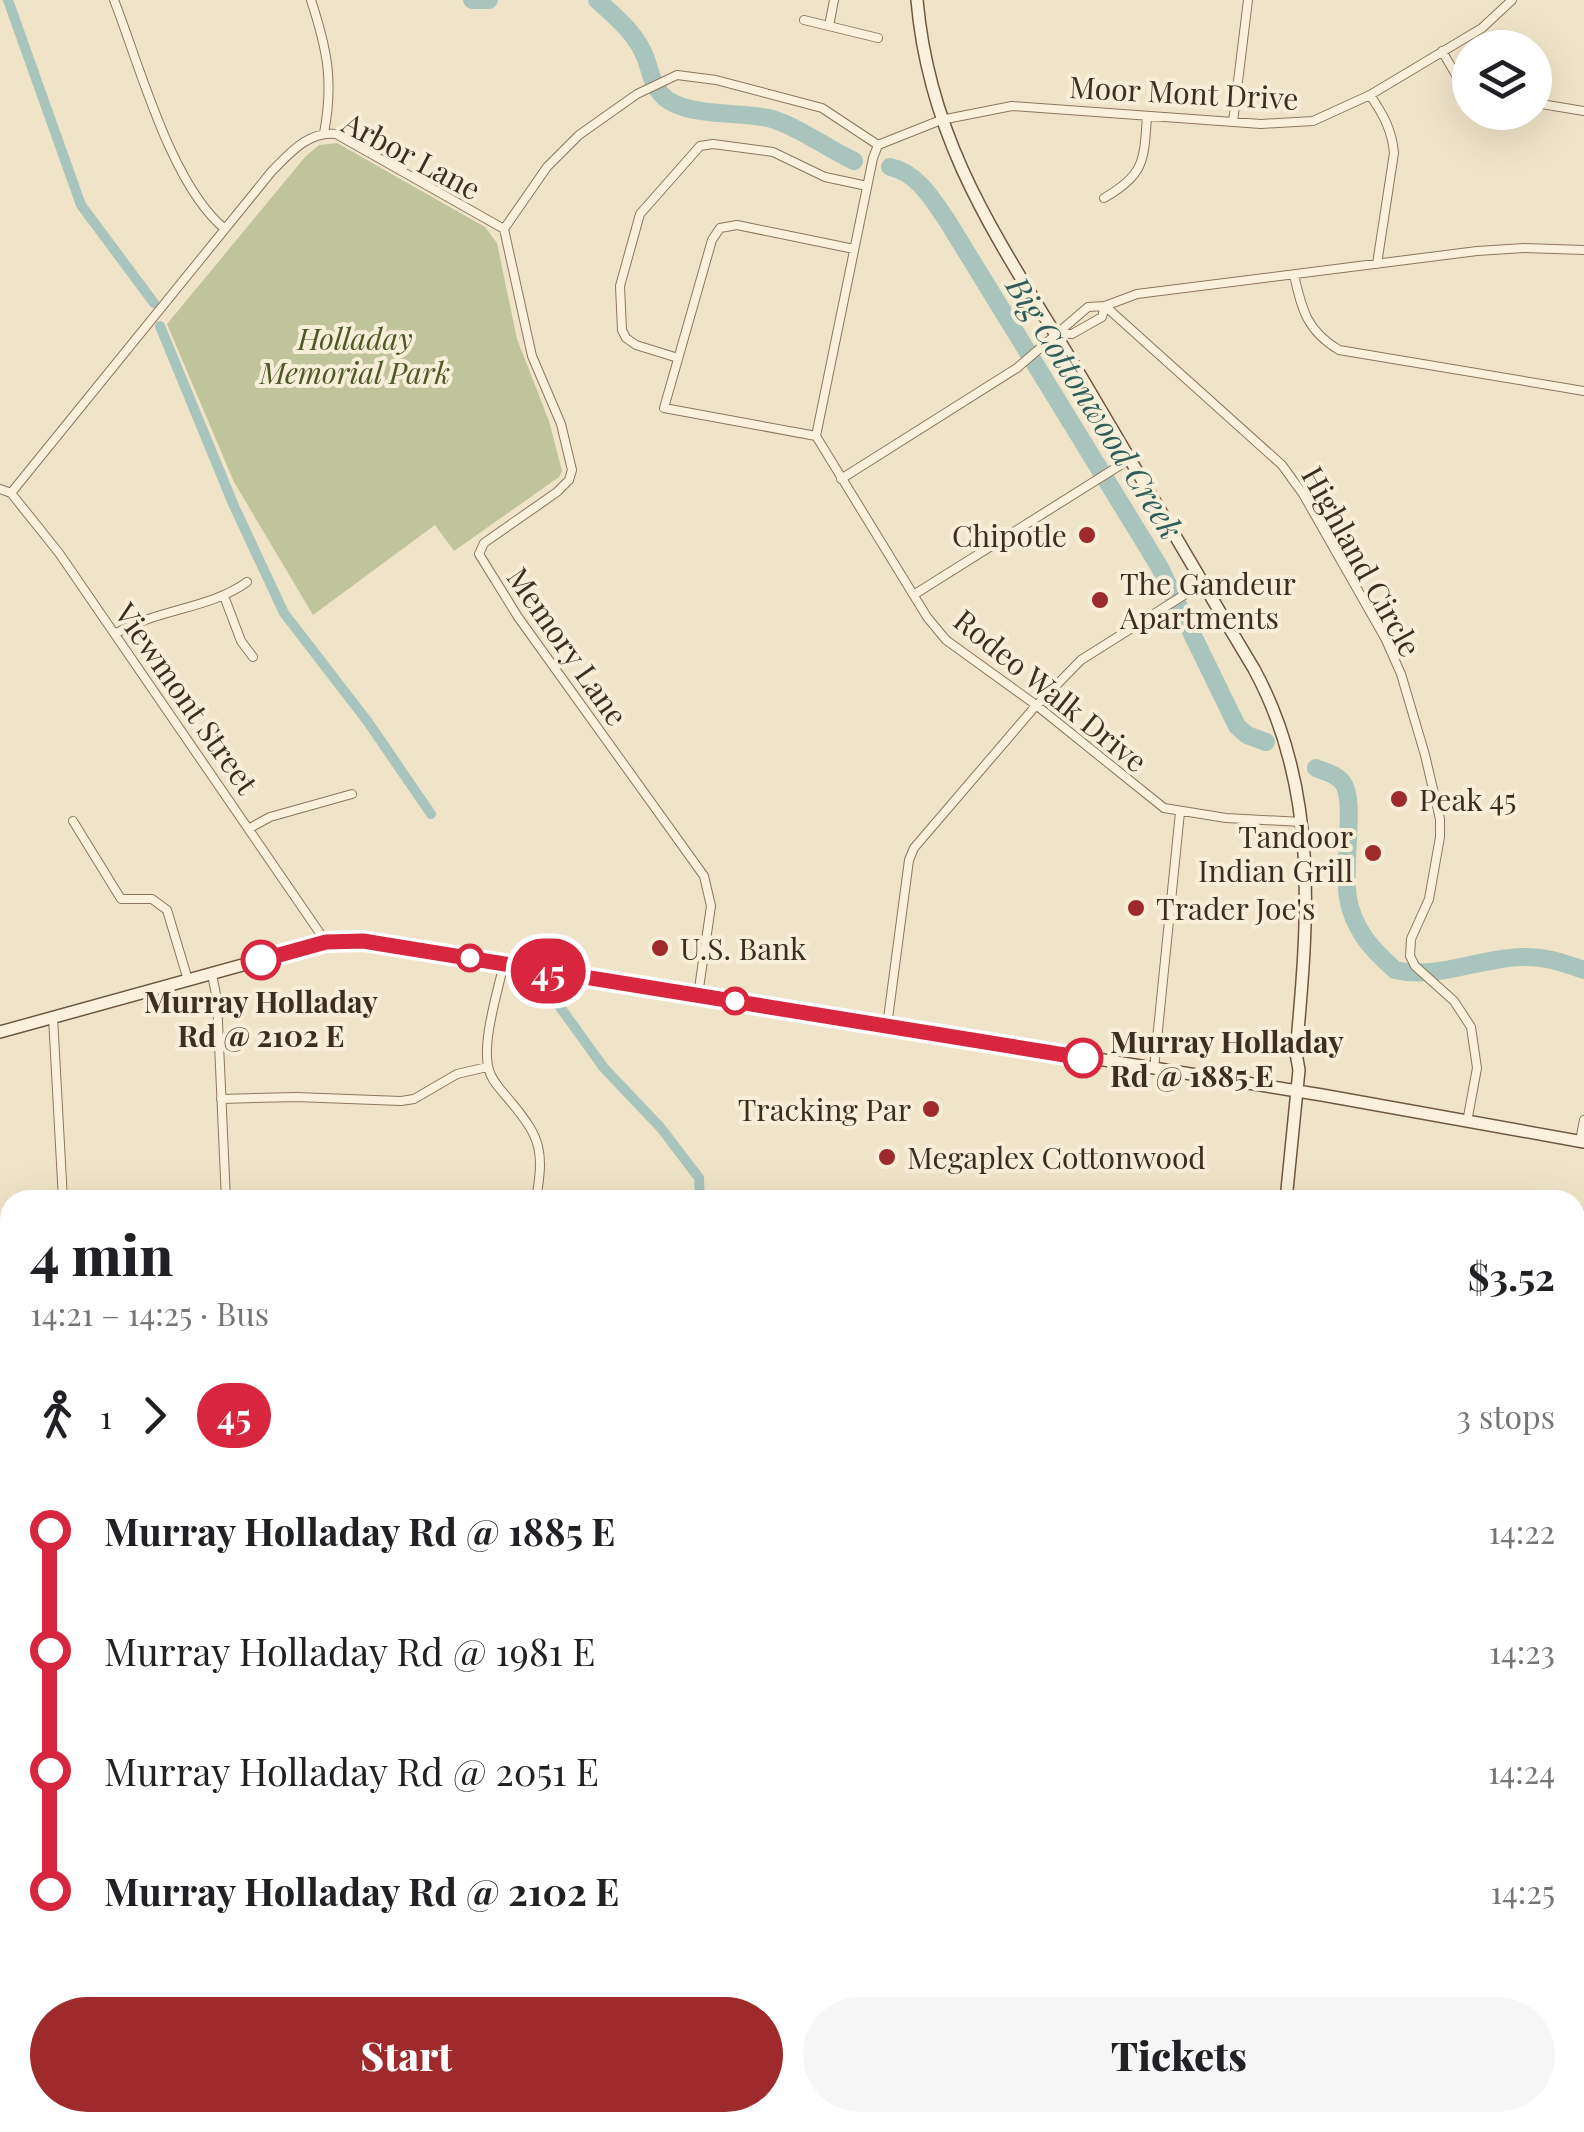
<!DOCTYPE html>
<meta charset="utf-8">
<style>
body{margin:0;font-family:"Playfair Display",serif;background:#f6f6f6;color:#202124;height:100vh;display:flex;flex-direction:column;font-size:38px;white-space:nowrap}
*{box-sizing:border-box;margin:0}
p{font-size:32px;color:#757577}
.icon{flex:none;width:55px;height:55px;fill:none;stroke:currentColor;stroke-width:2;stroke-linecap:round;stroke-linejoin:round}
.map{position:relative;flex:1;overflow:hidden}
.drawer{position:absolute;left:0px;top:1190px;width:1585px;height:942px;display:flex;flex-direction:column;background:#fff;border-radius:30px 30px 0 0;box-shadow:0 10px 40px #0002}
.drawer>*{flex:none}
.badge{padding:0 20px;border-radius:32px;font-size:35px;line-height:65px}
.tools{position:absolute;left:1452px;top:30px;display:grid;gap:20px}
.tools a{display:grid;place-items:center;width:100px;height:100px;border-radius:50%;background:#fff;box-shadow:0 10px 40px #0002;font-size:50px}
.map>.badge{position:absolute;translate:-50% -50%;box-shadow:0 0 0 5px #fff}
.legs{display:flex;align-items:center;gap:15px;height:110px;padding:0 30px;font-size:32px}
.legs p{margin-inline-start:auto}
.headline{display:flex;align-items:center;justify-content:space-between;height:170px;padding:0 30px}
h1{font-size:55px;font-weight:800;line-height:75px}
.cta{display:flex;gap:20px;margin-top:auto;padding:20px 30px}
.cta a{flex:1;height:115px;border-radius:60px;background:#9e2a2b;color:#fff;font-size:40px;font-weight:800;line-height:115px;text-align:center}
.cta a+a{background:#f6f6f6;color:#202124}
ul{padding:0 30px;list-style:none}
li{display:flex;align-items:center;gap:35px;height:120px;font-size:38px}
li i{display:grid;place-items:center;width:15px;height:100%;margin:0 12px;background:currentColor}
li i::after{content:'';width:25px;height:25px;margin:-12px;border:8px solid;border-radius:50%;background:#fff}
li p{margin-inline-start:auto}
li:first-child i{background:linear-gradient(#0000 50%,currentColor 0)}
li:last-child i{background:linear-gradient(currentColor 50%,#0000 0)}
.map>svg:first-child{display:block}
.green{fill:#c9cf9b}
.cemetery{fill:#bfc49a}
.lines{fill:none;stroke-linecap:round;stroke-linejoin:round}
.canal{stroke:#a9c4bc;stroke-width:10}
.river{stroke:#a9c4bc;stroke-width:18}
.minor-casing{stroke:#8d765c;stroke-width:10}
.secondary-casing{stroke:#6f573f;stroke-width:14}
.minor{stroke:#faf1dc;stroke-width:8}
.secondary{stroke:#faf1dc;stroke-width:11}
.line-1-casing{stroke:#fff;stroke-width:22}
.line-1{stroke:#d7263d;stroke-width:15}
.poi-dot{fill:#9e2a2b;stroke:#f7eed8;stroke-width:4}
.stop-1-dot{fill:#fff;stroke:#d7263d;stroke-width:5}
.labels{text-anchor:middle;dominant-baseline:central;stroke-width:8;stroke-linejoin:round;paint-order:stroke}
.street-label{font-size:30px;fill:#3d2e20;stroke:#f7eed8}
.park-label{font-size:30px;font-style:italic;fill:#4d5a26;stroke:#f7eed8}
.poi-label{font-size:30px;fill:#3d2e20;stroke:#f7eed8;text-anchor:start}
.stop-label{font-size:30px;font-weight:bold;fill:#3d2e20;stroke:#f7eed8}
.water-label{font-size:32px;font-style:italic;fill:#2f5d5a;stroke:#f7eed8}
</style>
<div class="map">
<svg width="1584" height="2132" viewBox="0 0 1584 2132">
<rect width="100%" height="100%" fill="#f0e4c8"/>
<path class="green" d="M1584,1473V1707L1575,1704V1492H1581Z"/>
<path class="cemetery" d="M337,143L485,227L497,243L517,339L549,421L562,471L559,477L454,551L435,525L313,615L234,482L167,324L305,157L319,145Z"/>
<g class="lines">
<path class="canal" d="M8,0L81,205L154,303
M160,326L234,506L284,613L368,722L431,814
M550,993L604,1068L661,1128L699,1178L700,1200
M1091,2132L1092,2122"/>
<path class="river" d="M472,0H489
M597,0C616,17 637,34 646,59C650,70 652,84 661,94C683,119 741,110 772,119C801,128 826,148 854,161
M890,167C917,172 933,200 948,222L1159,566L1237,726L1247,735L1266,742
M1316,768C1326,772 1336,774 1343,783C1357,802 1340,875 1350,907C1358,935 1374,951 1395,970C1438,980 1479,958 1522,957C1545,956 1563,963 1584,970"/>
<defs>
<path id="minor" d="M114,0C140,66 171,185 225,229
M311,0C327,49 334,81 324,133
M804,20L878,38
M829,26L834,0
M1442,51L1456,75L1470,88
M1370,95C1383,114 1392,130 1394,153L1377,264
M1535,103L1584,111
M1233,122L1248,0
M1104,198C1145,175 1144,160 1147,116
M504,229L532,356L561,424L572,470L569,480L557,492L484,543L479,554L518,617L704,876L711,906L698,995
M1294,275C1302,310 1307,331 1339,350L1584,391
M1105,306L1282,465L1303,494L1385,638L1401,674L1425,755L1440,819V837L1429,899L1411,939L1410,956L1415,966L1454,1001L1471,1027L1477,1068L1467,1122
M1054,333L1072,334L1102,317L1105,306
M678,358L636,345L626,338L622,330L620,286L640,214L700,146L713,144L773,152L825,177L867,186
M816,436L664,408L712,240L720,228L737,225L854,249
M841,479L1017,368L1088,307L1105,306L1137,294L1477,251L1524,248L1584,250
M0,489L11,493L59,553L326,942
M11,493L272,171C290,153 308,131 336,134L504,229L547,167L579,135L637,94L677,75L716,80L822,108L878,145
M915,594L1130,459
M224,596L241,641L253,657
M115,634C156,609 210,609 247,582
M73,821L121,899H152L167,910L188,980
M1302,822L1226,818L1164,808L1036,705L946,640L927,617L816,436L873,158L878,145L941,120L1012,106L1261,124L1313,121L1370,95L1482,28L1512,0
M250,828L270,817L352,794
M504,963C498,991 481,1043 489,1070C492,1082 503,1092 511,1102C542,1139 544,1152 536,1200
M212,974L217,1000L226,1200
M53,1017L63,1200
M887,1026L909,860L914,848L1033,709L1081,660L1203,583
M1154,1069L1180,812
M221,1099L296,1097L401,1101L414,1099L457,1074L487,1067
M1580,1141L1584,1120
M0,1547L10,1543
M0,1704L10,1698
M1575,1867L1584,1868
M0,2009L10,2012
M582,2122L587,2132
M206,2132L209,2122
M437,2132L442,2122
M747,2132L755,2122
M989,2132V2122"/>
<path id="secondary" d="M917,0C930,150 1005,249 1079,373C1138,472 1195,571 1254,669C1320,790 1308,921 1296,1053L1299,1070L1286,1200
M0,1032L326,942L363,941L1322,1095L1584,1142
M1329,2132V2122"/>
</defs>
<use href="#minor" class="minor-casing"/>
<use href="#secondary" class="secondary-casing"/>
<use href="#minor" class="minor"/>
<use href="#secondary" class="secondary"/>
</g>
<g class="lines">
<defs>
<path id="line-1" d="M261,960L326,942L363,941L1083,1058"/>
</defs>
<use href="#line-1" class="line-1-casing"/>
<use href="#line-1" class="line-1"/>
</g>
<g class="poi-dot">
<circle cx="1087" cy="535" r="10"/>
<circle cx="1100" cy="600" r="10"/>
<circle cx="1399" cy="799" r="10"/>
<circle cx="1373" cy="853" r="10"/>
<circle cx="1136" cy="908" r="10"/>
<circle cx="660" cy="948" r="10"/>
<circle cx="931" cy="1109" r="10"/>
<circle cx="887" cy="1157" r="10"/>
</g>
<g class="stop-1-dot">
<circle cx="470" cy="958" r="12"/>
<circle cx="261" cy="960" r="18"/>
<circle cx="735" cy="1001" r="12"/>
<circle cx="1083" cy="1058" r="18"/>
</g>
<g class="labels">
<g class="street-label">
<text transform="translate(1184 92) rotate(3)">Moor Mont Drive</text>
<text transform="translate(412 155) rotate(28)">Arbor Lane</text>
<text transform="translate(1362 561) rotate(61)">Highland Circle</text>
<text transform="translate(568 646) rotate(55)">Memory Lane</text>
<text transform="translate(1051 690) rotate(39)">Rodeo Walk Drive</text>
<text transform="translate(187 698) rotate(55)">Viewmont Street</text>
</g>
<g class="park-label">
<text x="355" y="338">Holladay<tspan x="355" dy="34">Memorial Park</tspan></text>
</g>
<g class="poi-label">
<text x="1067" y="535" text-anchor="end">Chipotle</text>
<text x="1120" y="583">The Gandeur<tspan x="1120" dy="34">Apartments</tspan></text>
<text x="1419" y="799">Peak 45</text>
<text x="1353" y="836" text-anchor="end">Tandoor<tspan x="1353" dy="34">Indian Grill</tspan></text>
<text x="1156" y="908">Trader Joe's</text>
<text x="680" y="948">U.S. Bank</text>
<text x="911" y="1109" text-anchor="end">Tracking Par</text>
<text x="907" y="1157">Megaplex Cottonwood</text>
</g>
<g class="stop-label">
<text x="261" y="1001">Murray Holladay<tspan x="261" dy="34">Rd @ 2102 E</tspan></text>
<text x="1110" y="1041" text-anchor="start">Murray Holladay<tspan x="1110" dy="34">Rd @ 1885 E</tspan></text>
</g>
<g class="water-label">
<text transform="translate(1096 407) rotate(58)">Big Cottonwood Creek</text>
</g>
</g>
</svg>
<div class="tools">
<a><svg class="icon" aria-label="layers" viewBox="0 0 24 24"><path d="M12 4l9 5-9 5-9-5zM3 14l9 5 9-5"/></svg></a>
</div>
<b class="badge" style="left:548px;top:971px;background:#d7263d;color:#fff">45</b>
<section class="drawer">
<div class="headline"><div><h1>4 min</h1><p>14:21 – 14:25 · Bus</p></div><b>$3.52</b></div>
<div class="legs"><svg class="icon" aria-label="walk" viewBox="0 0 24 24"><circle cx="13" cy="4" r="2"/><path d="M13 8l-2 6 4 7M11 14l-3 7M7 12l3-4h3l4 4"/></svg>1<svg class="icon" aria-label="forward" viewBox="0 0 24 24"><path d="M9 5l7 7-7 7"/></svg><b class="badge" style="background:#d7263d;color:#fff">45</b><p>3 stops</p></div>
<ul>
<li><i style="color:#d7263d"></i><b>Murray Holladay Rd @ 1885 E</b><p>14:22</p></li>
<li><i style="color:#d7263d"></i><span>Murray Holladay Rd @ 1981 E</span><p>14:23</p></li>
<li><i style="color:#d7263d"></i><span>Murray Holladay Rd @ 2051 E</span><p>14:24</p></li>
<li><i style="color:#d7263d"></i><b>Murray Holladay Rd @ 2102 E</b><p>14:25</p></li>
</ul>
<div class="cta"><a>Start</a><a>Tickets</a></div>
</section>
</div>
